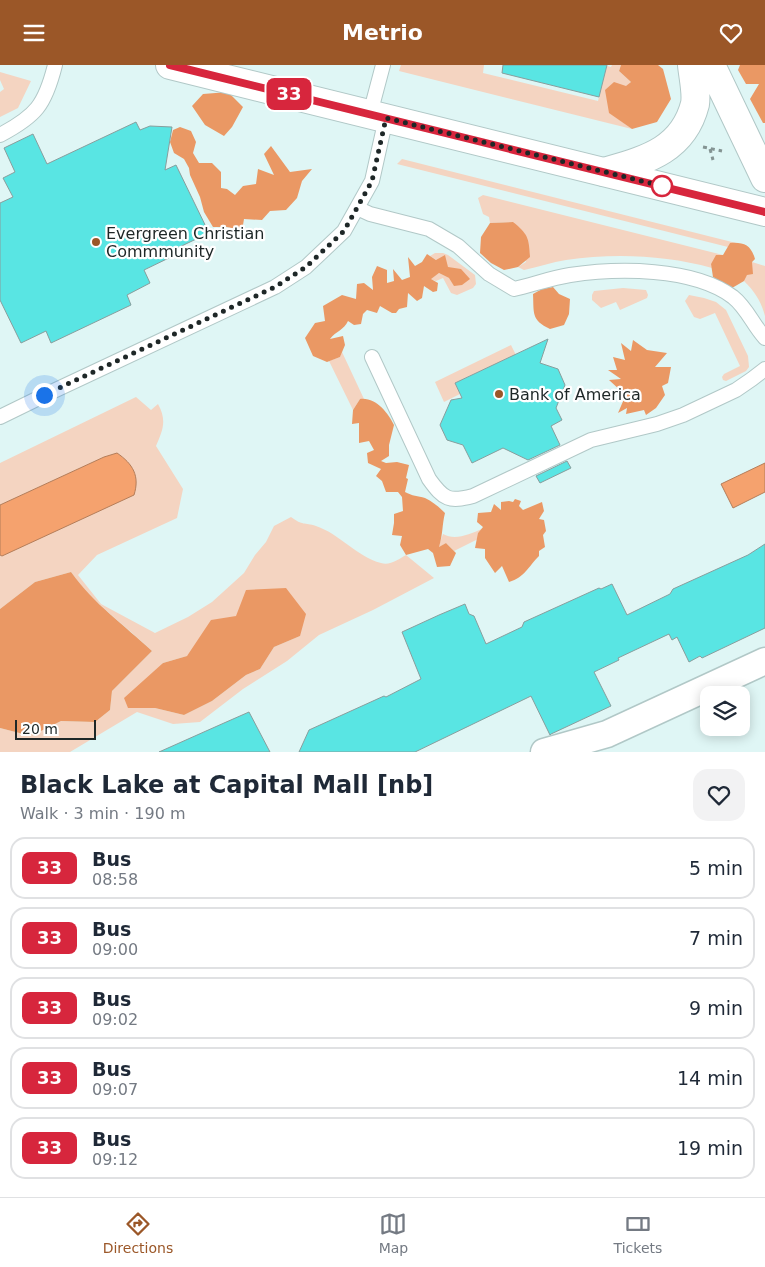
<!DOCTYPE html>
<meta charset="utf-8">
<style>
body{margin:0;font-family:"DejaVu Sans",sans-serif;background:#f2f2f3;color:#1f2937;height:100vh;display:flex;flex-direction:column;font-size:19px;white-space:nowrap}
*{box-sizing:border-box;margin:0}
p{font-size:16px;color:#747a83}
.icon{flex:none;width:28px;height:28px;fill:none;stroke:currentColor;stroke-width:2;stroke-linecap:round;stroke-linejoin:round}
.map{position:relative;height:687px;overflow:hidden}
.sheet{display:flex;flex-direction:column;background:#fff;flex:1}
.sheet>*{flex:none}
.badge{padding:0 10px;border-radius:8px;font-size:18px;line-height:32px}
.buttons{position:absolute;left:700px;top:621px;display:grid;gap:10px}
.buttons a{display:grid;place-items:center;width:50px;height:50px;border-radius:10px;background:#fff;box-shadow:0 2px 12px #0003;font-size:25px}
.scale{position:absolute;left:15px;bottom:12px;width:81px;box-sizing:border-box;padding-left:5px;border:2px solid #1e2727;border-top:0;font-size:14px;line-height:18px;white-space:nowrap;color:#1e2727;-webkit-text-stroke:4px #fff;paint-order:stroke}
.you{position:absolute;width:25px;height:25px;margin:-12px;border:4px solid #fff;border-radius:50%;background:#1a73e8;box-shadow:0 0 0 8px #1a73e833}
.map>.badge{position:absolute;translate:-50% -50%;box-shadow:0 0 0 2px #fff}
.round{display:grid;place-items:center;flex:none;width:52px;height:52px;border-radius:15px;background:#f2f2f3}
.head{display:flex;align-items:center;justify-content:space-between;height:85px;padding:0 20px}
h1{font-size:24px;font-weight:700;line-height:38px}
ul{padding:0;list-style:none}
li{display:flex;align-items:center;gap:15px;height:62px;margin:0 10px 8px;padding:0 10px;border:2px solid #e0e1e3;border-radius:15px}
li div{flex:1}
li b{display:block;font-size:19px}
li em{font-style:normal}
li .badge{min-width:55px;font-weight:700;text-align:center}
header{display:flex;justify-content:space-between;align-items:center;height:65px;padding:0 20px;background:#9b5728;color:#fff;font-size:22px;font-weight:700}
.dock{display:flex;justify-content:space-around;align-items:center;height:70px;border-top:1px solid #e0e1e3;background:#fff;font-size:14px;color:#747a83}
.dock a{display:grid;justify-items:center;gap:2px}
.dock .on{color:#9b5728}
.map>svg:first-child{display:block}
.green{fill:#f4d4c1;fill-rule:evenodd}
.forest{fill:#ea9864}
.water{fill:#f5a26e;stroke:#b47d59}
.building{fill:#59e5e3;stroke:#889e9d}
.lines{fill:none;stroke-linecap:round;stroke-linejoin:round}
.lane-casing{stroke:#b1c8c7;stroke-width:16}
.street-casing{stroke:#b1c8c7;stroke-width:29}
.secondary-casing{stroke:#b1c8c7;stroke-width:30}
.primary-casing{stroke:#b1c8c7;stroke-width:30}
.path{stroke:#849493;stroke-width:3;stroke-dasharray:4 4;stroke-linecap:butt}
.lane{stroke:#fff;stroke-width:14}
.street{stroke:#fff;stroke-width:26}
.secondary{stroke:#fff;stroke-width:28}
.primary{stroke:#fff;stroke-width:28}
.line-casing{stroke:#fff;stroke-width:11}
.line{stroke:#d7263d;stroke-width:8}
.walk{stroke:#1e2727;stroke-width:5;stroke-dasharray:0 9}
.stop-dot{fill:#fff;stroke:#d7263d;stroke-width:2.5}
.poi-dot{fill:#9b5728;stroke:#fff;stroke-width:2}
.labels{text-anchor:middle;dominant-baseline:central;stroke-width:4.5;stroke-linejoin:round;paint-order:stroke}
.poi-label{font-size:16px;fill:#1e2727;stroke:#fff;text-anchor:start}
</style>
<header><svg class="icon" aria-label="menu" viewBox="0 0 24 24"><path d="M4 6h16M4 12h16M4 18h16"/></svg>Metrio<svg class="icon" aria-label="heart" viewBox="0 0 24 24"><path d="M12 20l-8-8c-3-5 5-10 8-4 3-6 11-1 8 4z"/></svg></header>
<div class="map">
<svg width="765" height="687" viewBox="0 0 765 687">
<rect width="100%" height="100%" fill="#dff6f5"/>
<path class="green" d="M401,0H484L483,8L598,36L607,1L611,2L612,0H621L619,6L631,17L609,47L632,64L399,6Z
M0,7L31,16L18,43L0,52V27L4,24L0,15Z
M402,94L736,178H730L728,182L397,99Z
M483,130L723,190L711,199L712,203C665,190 614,188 566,195C552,197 538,202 524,205L518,202L526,197L513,157L490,158L489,152L483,149L478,133Z
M435,188H443L448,190L475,210L476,219L473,223L457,230L451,228L443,213L436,216L430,214L439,208L449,213L448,202L430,191Z
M752,197L765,201V251C761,236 755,227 744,216Z
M623,223L646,225L648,230L647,233L620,245L616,237L601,243L592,235V230L594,226Z
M689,230L704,233L716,237L726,245L748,291L749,302L746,306L726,316L723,315L722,312L724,309L740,301L715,248L700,254L694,252L685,236Z
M511,280L516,290L485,309L482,305L455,318L460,329L444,337L435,317Z
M342,287L364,334H360L353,345L329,296L340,292Z
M136,332L151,345L158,339C167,355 163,365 156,381L183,424L177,453L97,490L78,510L101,539L155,568L188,552L212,537L244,508L255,490L266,477L274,461L291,452C303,461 304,457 316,461C340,469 357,492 381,498C390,501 399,494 406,490L434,513L373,545L319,570L287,596L243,624L200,657L173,659L137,647L70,687H0V663L31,671L61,656L95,657L110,645L112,626L152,586C123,558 95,540 71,507L35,517L0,544V490L2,491L117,388L104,392L0,440V398ZM236,551L300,571L274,582L260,604L246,610L212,636L184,650L155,643H128L163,598L187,591Z
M482,464L478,468V474L454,486L446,478L438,483L443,469C455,476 470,469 482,464Z"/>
<path class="forest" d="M621,0H658L663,4L671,34L657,57L632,64L609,48L605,25L614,17L626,21L631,17L619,6Z
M740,0H765V58H763L750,34L759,19H746L738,5Z
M228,27L243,42L232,62L224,71L205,60L192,41L203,29Z
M180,62L191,66L196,77L193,88L199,98H212L221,107V123L227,124L235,130L243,121L256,119L258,104L274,110L264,89L271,81L290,107L312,104L302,116L297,133L286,145L270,146L262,155L244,154L242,166L227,162H213L204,147L200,132L190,110L189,103L184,94L174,88L170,77L173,65Z
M513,157C528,169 529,173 530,192L518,202L504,205L491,198L480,188L481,172L490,158Z
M730,178C744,177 751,180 755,194L752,197L753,209L747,210L744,216L732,223L713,212L711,199L716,190H723Z
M427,189L436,195L445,190L448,202L461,204L470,214L462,220L454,221L449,213L439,208L431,214L438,218L437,226L433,227L424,221L422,233L417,236L408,228L407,242L399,244L396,248H392L380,241L377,248L367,245L363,249L361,259L354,260L348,256C344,265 336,266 330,274L343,271L345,280L340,292L327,297L313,291L305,273L315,258L325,256L323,241L342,230L356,234L357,219L364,218L373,225L372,212L377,201L387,205V218L394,216L393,204L402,215L410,212L408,192L415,201L422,197Z
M553,222L559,229L570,234L569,249L564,260L550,264C531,255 534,248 533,229L542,224Z
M633,275L647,285L667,288L655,302H671L668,318L662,321L665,330L656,343L646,350L644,345L626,349L627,343L618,348L624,334L617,335L621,326L609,315L621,314L608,305H617L613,292L625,295L621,278L631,286Z
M360,334C376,332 388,348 394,360L389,380V391L381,396L386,398L397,397L409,400L406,413L408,414L405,427C412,431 418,431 425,433C433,437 439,442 445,448C442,460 443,469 439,482L446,478L456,488L450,501L437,502L433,488L428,484L406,490L400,480L402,471L392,470L394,458V449L403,446L402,432L398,427H386L382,416L376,411L381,404L368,398L367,388L374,385L369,376L359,378V358L352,359L353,345Z
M515,434L521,436L519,441L523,445L542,437L544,446L539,454L544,455L546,466L543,470L545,482L539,486V491C528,502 525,512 509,517L502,501L495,508L485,493V484L475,483L478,468L483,462L477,457L478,448L491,447L494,439L501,445V437L509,436L513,437Z
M71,507C95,540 123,559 152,586L112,626L110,645L95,657L61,656L31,671L0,663V544L35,517Z
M286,523L306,549L300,571L274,582L260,604L246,610L212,636L184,650L155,643H128L124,633L163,598L187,591L211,555L236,551L246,525Z"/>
<path class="water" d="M117,388C133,399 140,411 134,430L2,491L0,490V440L104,392Z
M765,398V427L733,443L721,419Z"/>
<path class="building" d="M503,0H607L599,32L502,8Z
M136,57L140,65L150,61L172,62L165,105L176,100L209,168L173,185L175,190L144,205L150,218L127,230L131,240L51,278L46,266L21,278L0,235V138L13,132L3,113L15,107L4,83L33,69L47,99Z
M548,274L540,298L558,304L565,320L556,343L562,355L551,361L560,380L528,395L503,383L472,398L463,380L447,375L440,360L451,335L462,333L455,318Z
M567,396L571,403L540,418L536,411Z
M765,479V563L702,593L700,591L689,597L677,572L672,575L669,569L618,593L619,595L594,607L611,641L551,669L550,670L531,631L415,687H299L309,665L384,631L386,632L421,614L402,567L439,550L465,539L469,549L474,551L486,579L522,562L524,557L599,523L601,524L612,519L627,550L670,529L673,524L748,490Z
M249,647L270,687H159L224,658Z"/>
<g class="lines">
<defs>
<path id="lane" d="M370,49L383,0
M0,70C36,51 45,40 55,0
M357,143L370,149L429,164L458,181L489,209L514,224C532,220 551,213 570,210C617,203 693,202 733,232C747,243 753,260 765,273
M372,292L429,414C444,435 449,437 473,431L591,375L657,359L683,350L736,325L752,314L765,304
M0,352L45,330L275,222L306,202L344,166L372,116L386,53"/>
<path id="street" d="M544,687L607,669L765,596"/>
<path id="secondary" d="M711,0L765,113
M604,107C645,95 683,86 695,39C697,28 693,11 692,0"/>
<path id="primary" d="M170,0L765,147"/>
</defs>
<use href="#lane" class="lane-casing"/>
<use href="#street" class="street-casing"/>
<use href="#secondary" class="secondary-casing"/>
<use href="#primary" class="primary-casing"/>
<path class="path" d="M703,82L722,86
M710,84L713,95"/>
<use href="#lane" class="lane"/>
<use href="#street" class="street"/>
<use href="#secondary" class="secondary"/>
<use href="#primary" class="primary"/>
</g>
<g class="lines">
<defs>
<path id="line" d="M170,0L765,147"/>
</defs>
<use href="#line" class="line-casing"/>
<use href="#line" class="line"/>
<path class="walk" d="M44,330L275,222L306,202L344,166L372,116L386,53L662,121"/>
</g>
<circle class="stop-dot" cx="662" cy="121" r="10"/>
<g class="poi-dot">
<circle cx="96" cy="177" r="5"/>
<circle cx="499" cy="329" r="5"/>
</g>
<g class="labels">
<g class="poi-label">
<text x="106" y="168">Evergreen Christian<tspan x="106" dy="18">Commmunity</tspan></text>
<text x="509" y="329">Bank of America</text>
</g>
</g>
</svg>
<div class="buttons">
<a><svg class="icon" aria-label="layers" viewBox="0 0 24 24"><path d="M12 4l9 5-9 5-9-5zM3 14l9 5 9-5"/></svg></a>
</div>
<div class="scale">20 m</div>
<div class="you" style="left:44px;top:330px"></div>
<b class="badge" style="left:289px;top:29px;background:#d7263d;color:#fff">33</b>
</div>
<section class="sheet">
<div class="head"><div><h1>Black Lake at Capital Mall [nb]</h1><p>Walk · 3 min · 190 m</p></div><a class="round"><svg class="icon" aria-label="heart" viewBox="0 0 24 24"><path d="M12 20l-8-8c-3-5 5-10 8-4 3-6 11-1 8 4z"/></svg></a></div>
<ul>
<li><span class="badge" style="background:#d7263d;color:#fff">33</span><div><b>Bus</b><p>08:58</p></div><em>5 min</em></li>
<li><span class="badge" style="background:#d7263d;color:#fff">33</span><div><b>Bus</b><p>09:00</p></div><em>7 min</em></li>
<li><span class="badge" style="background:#d7263d;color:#fff">33</span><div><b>Bus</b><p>09:02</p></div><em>9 min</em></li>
<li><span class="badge" style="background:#d7263d;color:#fff">33</span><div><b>Bus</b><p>09:07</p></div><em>14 min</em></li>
<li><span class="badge" style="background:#d7263d;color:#fff">33</span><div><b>Bus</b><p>09:12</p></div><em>19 min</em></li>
</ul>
</section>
<nav class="dock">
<a class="on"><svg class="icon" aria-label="directions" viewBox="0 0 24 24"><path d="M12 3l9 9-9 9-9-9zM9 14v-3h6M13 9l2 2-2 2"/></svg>Directions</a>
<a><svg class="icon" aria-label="map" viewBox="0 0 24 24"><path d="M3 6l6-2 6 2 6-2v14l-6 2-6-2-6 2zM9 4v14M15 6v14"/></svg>Map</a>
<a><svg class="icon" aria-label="tickets" viewBox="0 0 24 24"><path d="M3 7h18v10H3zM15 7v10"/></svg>Tickets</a>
</nav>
